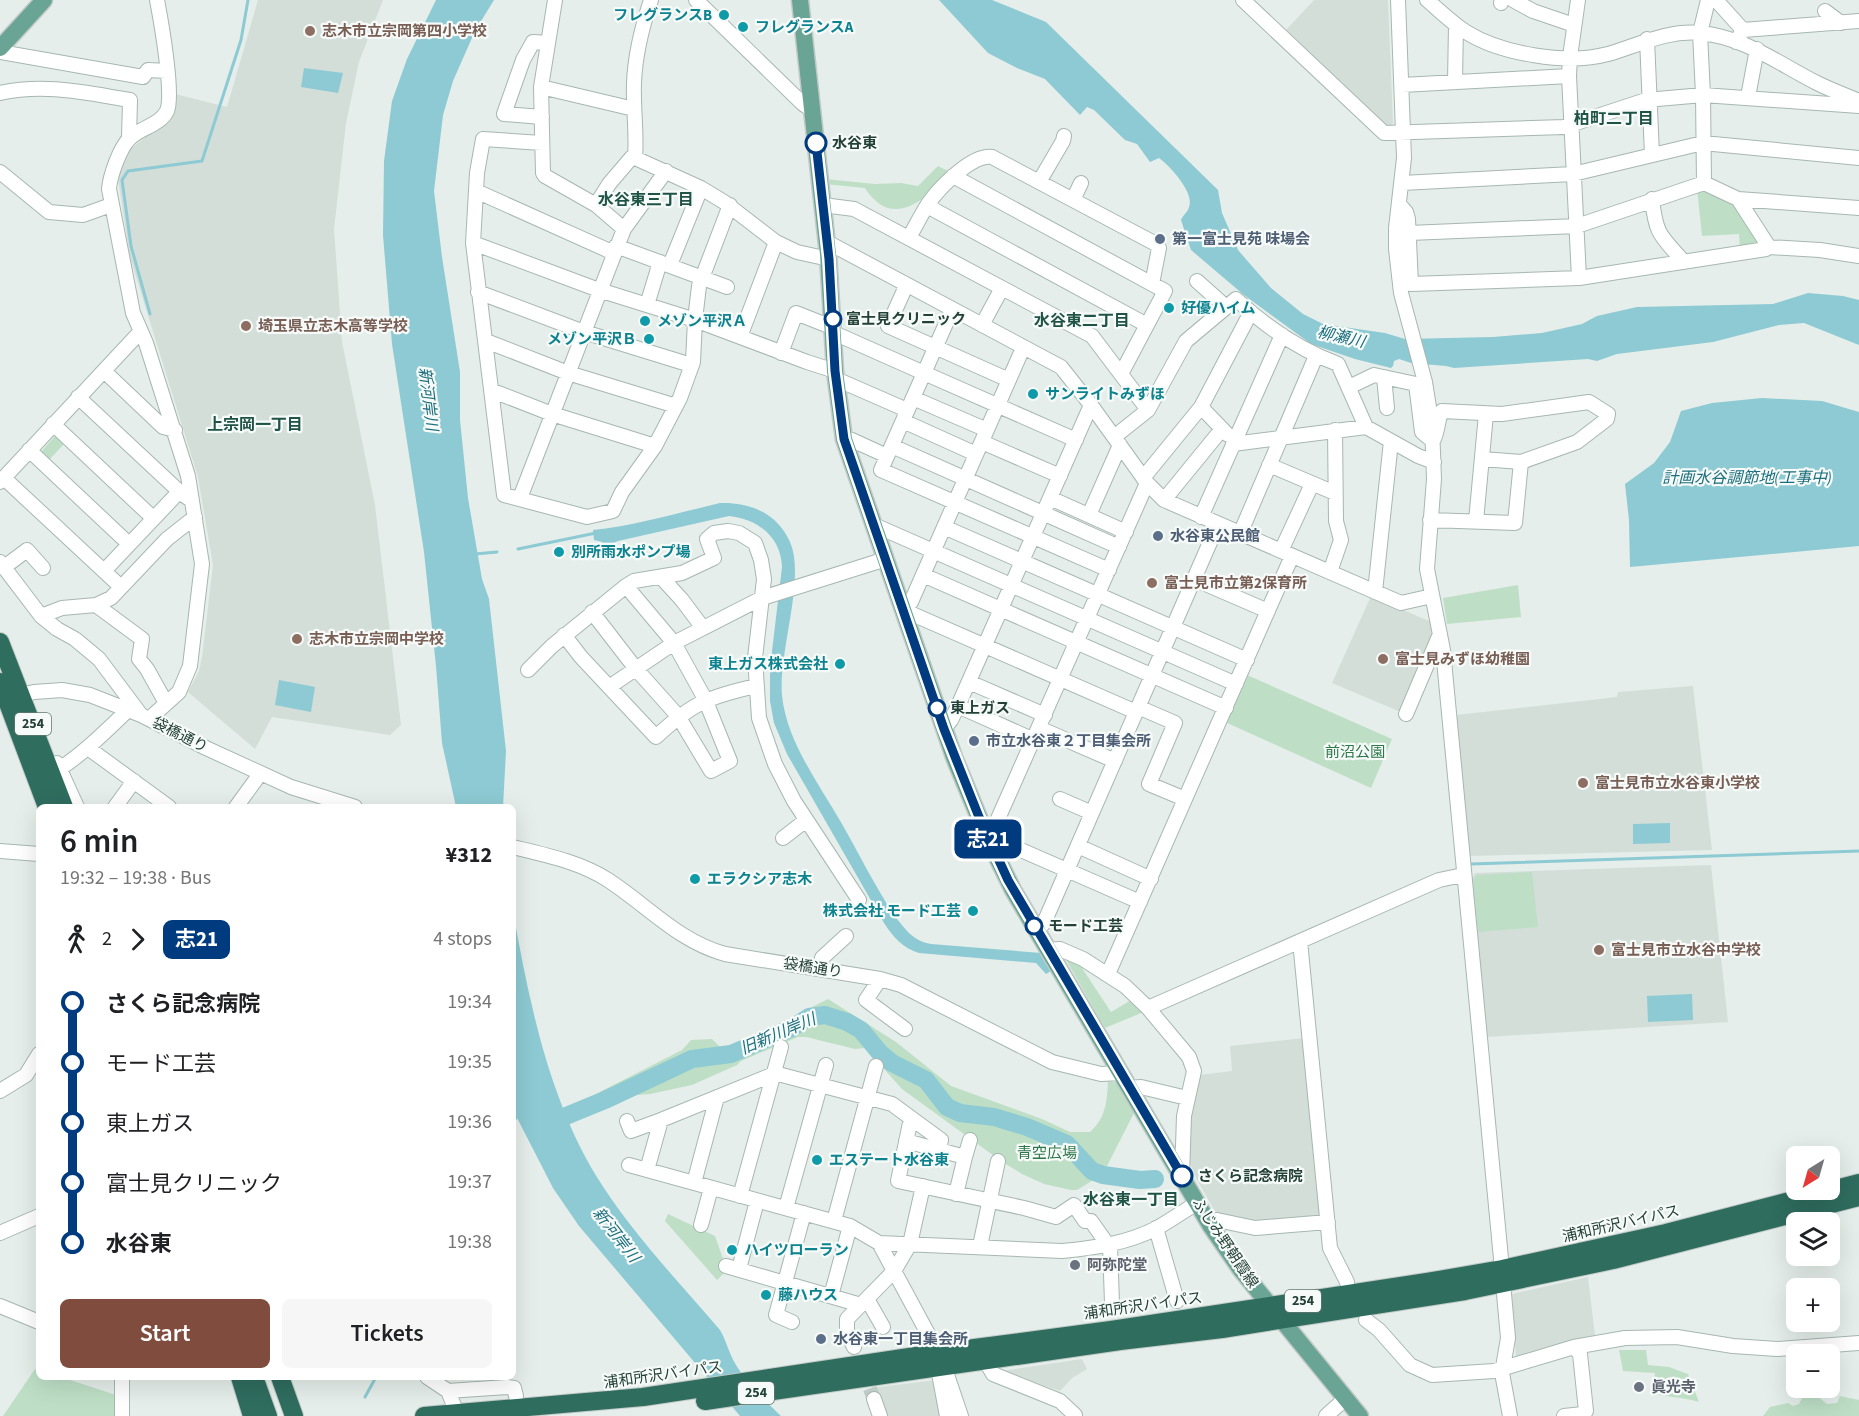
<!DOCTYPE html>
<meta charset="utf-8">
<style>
body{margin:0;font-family:"Source Sans 3","Noto Sans JP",sans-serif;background:#f6f6f6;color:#202124;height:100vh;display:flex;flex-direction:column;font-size:22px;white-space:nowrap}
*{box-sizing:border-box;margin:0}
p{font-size:20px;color:#757577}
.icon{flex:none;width:33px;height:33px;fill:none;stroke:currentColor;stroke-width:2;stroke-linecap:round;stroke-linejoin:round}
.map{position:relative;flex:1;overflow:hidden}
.side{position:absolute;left:36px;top:804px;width:480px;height:576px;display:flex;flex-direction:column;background:#fff;border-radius:9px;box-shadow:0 6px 24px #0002}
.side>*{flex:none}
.badge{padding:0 12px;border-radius:9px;font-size:21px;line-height:39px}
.needle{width:39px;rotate:217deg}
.tools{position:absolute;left:1786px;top:1146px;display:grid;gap:12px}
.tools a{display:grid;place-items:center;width:54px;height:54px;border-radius:9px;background:#fff;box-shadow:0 6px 24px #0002;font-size:30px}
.map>.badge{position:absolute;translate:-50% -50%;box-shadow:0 0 0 3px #fff}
.legs{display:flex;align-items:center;gap:9px;height:66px;padding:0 24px;font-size:20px}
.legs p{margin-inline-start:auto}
.headline{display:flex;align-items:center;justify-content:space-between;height:102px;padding:0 24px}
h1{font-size:33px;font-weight:600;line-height:45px}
.action{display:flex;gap:12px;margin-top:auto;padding:12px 24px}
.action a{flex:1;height:69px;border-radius:9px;background:#7f4c3e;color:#fff;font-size:24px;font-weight:600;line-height:69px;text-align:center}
.action a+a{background:#f6f6f6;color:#202124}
ul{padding:0 24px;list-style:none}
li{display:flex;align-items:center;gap:21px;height:60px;font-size:22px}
li i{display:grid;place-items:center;width:9px;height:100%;margin:0 8px;background:currentColor}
li i::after{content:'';width:15px;height:15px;margin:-8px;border:4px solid;border-radius:50%;background:#fff}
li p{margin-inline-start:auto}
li:first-child i{background:linear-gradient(#0000 50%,currentColor 0)}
li:last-child i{background:linear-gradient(currentColor 50%,#0000 0)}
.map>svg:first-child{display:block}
.built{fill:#d3ded9}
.green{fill:#bedfc6}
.water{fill:#8dcad3}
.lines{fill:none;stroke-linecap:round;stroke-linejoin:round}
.stream{stroke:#8dcad3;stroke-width:3}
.river{stroke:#8dcad3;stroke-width:18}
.minor-tunnel{stroke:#becbc6;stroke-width:14;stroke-dasharray:14 7;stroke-linecap:butt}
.minor-casing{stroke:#a7b7b1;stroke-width:16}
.major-casing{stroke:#c2cac7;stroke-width:19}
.highway-casing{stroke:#c2cac7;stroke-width:20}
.minor{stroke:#fff;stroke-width:14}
.major{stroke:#69a494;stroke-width:16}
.highway{stroke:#2f6d5f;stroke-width:18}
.line-1-casing{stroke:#fff;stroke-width:14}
.line-1{stroke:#003b80;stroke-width:9}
.culture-dot{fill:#0f9aa8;stroke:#f6faf8;stroke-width:2}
.education-dot{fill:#8d6e63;stroke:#f6faf8;stroke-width:2}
.stop-1-dot{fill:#fff;stroke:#003b80;stroke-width:3}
.service-dot{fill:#5c6f8a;stroke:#f6faf8;stroke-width:2}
.worship-dot{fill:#6b7280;stroke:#f6faf8;stroke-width:2}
.labels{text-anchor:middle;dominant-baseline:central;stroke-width:4.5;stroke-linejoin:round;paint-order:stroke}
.shield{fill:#f6faf8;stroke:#637872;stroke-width:1.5}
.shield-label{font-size:14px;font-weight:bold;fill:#244138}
.culture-label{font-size:15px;font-weight:bold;fill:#0d838f;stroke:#f6faf8;text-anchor:start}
.education-label{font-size:15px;font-weight:bold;fill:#785e54;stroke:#f6faf8;text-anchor:start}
.stop-label{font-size:15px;font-weight:bold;fill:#244138;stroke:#f6faf8;text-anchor:start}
.service-label{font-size:15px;font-weight:bold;fill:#4e5e75;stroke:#f6faf8;text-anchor:start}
.street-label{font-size:15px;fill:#244138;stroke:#f6faf8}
.park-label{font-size:15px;fill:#2d7849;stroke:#f6faf8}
.worship-label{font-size:15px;font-weight:bold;fill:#5b616d;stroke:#f6faf8;text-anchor:start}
.neighbourhood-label{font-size:16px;font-weight:bold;fill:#1f5346;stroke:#f6faf8}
.water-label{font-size:16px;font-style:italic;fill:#1c6f7e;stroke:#f6faf8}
</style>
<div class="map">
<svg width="1859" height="1416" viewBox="0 0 1859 1416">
<rect width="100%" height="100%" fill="#e5eeea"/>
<path class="built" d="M258,0H383L359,62L346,123L334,229L342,342L375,505L401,725L390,735L272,717L255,749L188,692L199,671L202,657L213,565L198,477L130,257L118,179L128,151L171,117L175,94L227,107Z
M1314,0H1388L1393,123L1391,126L1386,125L1286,30Z
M1371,596L1431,622L1433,635L1403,713L1332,683Z
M1693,686L1712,850L1470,856L1456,715L1617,697L1618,692Z
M1711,865L1728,1022L1486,1037L1472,879L1475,873Z
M1305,1038L1323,1219L1248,1225L1216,1213L1197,1180L1187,1156L1190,1116L1199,1075L1232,1071L1230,1046Z
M1588,1277L1595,1336L1516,1358L1512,1294Z
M1082,1359L1087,1369L1072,1378L1060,1391L1001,1371Z
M936,1380L943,1416H883L871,1388Z"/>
<path class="green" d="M938,166L952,173C926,199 892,231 865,188L825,184L824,179L875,184L901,183L918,186Z
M1706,187L1732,201L1763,242L1740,250L1739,234L1702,236L1697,189Z
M58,435L66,442L48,461L40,453L55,436Z
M1518,585L1521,617L1447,624L1443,598Z
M1247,675L1392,739L1371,788L1225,722Z
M1532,872L1538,927L1478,932L1473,880L1477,875Z
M1065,958L1080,965L1111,1012L1133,999L1146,1011L1105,1028Z
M828,999L896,1042L951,1086L1042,1119L1070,1132H1090C1106,1118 1107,1101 1108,1081L1117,1083L1134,1113L1107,1166L1100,1176L1077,1190H1071L1044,1184L1022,1174L1001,1161L902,1089L865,1048L855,1049L806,1037H798L741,1061L737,1065L692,1085L650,1094L622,1096L592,1113L586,1099L682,1050L691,1040L712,1039L724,1051Z
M668,1214L715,1236L727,1270L717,1280L665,1221Z
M1619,1350H1646L1648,1365L1669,1367L1688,1374L1699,1402C1682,1397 1667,1397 1651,1393L1655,1373L1623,1371Z
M35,1369L39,1370V1377H61L116,1395L115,1416H3Z
M1812,1392L1827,1404L1837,1403L1840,1396L1859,1400V1416H1763L1770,1407L1788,1403L1793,1406L1799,1404L1804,1394Z"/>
<path class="water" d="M436,0H494L475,31L453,81L443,115L434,191L442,257L460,372V420L468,498L482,579L489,599L506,751L503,807H456L442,743L436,666L424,552L392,344L383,235L384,161L392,101L407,59Z
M939,0H992L1046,22L1218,190L1222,213L1238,250L1271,288L1303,314L1323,324L1385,333L1405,339L1493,337L1542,333L1582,324L1597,316L1637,307L1773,304L1808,293L1843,296L1859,300V345L1804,323L1779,325L1713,342L1617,354L1597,361L1588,359L1454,368L1446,366L1411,363L1399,359L1394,361L1393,366L1391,368L1355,359L1311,344L1244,295L1191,250L1181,220C1183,215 1188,212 1189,207C1195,193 1170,166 1159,158L1150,162L1137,144L1125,140L1094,110L1087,107L1080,115L1045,79L1017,68L988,53Z
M304,68L343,73L338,93L301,87Z
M1762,398L1822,401L1859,412V546L1630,567L1629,520L1625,484L1654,463L1670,442L1681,411L1712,403Z
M720,503C750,502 777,513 790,542C806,579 778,652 782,696C787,742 819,784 842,824C859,854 875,886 894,915C905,929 913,941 931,944L1041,953L1051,971L1046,974L1036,963L919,953C904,949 892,936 884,923L787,754L774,723L770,701V668L782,567C781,537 758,519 729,516L618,541L604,547L602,542L594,540L593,530C633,526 678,513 720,503Z
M279,680L315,687L311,712L275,705Z
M1670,823V843L1633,844V824Z
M513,911C529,1001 548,1095 595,1174C630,1231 677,1280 720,1330C727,1342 729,1354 736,1365C745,1380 768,1404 781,1416H740L579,1226L553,1188L513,1110Z
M1692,994L1693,1020L1648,1022L1647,996Z"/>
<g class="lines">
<path class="stream" d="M150,314L131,246L122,180L128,171L202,161L241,40L248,0
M518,549L596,533
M475,554L497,552
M1471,864L1859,851
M513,1123L518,1114
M365,1397L376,1377"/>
<path class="river" d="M544,1125L605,1100L692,1059L731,1054L792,1028L809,1017L825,1015L847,1022L861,1030L880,1053L892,1063L926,1080L947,1107L960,1113L994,1117L1027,1127L1067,1144L1092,1171L1103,1175L1140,1180L1155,1179"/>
<path class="minor-tunnel" d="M862,1369L874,1399"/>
<defs>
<path id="minor" d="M555,0L541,87L543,173L545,176L596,205L624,229
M696,0L803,104L812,110
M1243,0L1384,133L1564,127L1646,100L1703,95L1859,106
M1398,0L1404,158L1396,228V249L1401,293L1425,382L1432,426L1434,479L1427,569L1443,650L1502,1269
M1427,0C1440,11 1452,23 1466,32C1501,54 1567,65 1608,54C1639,45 1667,30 1700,33C1745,37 1779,64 1817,83C1831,90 1845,95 1859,101
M1513,0L1533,11L1574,25
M1578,0L1570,57L1569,76L1579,278
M1716,0L1743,30
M1501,3L1502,0
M1825,11L1841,23
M1647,39L1652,155
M1736,42L1743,30L1859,21
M0,52L143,77L148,70L167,71
M1455,82L1456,25
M1402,85L1569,76
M541,87L634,109
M0,93C45,83 86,93 130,100L129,138
M1748,97L1757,49
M542,117L504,114L523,60L533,42L548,43
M542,143L483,139L477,173L473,243L504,495L587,517L613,511L622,492L655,446L680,398L693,362L695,320L699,286L730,205
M635,158L701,188L724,202L776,242L797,252L829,259
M635,158C637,133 633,108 634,83C635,54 642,27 651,0
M0,172L49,212L83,215L111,205
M953,176L1165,291L1121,374
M1039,182L1063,141L1064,136
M1402,183L1573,174L1703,143L1859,158
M1704,183L1703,95L1700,33L1708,0
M476,191L614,253
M1652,199C1656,235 1660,235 1684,262
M1738,199L1769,247
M1073,200L1081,183
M1399,204L1406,212L1408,219L1411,284L1579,278L1766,249L1769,247L1820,250L1859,256
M596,205L609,184L632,157L635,158
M823,205L854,209L1002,288L982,325
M927,206L1147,325
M1409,233L1577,226L1704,183L1738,199L1859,208
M909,238C915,227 921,215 928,204C939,188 972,154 992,157L1156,244L1159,248L1152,284
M827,242L1061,367L1091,405L1147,483L1164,500L1401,603L1432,596
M473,243L599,290L695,320L807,362L835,371
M616,246L727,287
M670,265L701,188
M1197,281L1226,307
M906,286L888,326L1009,380
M1002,288L1092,336L1148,410
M478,292L584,332L691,365
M647,305L660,262
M952,310L881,470L1109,570
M834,333L924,373
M740,337L776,242
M486,341L568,373L676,406
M1023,348L911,602L903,610L1136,712
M781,353L796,313L834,328
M104,371L163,427L175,430
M924,373L1076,440
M1384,377L1387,408
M836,379L907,410
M1349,387L1374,375L1416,384L1422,432L1433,441C1439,429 1437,420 1442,411L1502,414L1589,402L1608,414L1607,419L1577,442L1521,462L1482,459
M493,391L552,414L655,446
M78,397L182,494L191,500
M913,398L987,430
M1201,407L1228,435
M903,421L976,454
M53,424L153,518
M1114,437L1148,410L1186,341L1236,299C1266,327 1300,350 1338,364L1366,427
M844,439L852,440L887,456
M982,442L1060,476
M1233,444L1366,427L1418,456L1434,462
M892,446L1119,547
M29,450L129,544
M1269,465L1335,493
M4,478L121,587
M1143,478L1201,407L1251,312
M0,482L141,331
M520,498L624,229L666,171
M1050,498L1126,532
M1164,500L1222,429
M1089,515L1120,445
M1201,517L1282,335
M1430,520L1515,523L1521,462
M1476,521L1486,414
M874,525L1236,684
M944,527L1247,660
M1240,534L1316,356
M1281,551L1312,484
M0,562L41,616L57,629L75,639L99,659L141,715
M3,568L27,550L43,568
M104,571L176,495L182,494
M1330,572L1341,540L1336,521L1335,430
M923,575L1226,708
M661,577L682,600L703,628
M1194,579L1268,611
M1375,592L1391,441
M96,605L111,598L167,539L195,517
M592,612L636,669L678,716L711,771L730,761L705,699L674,643L626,586
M41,616L62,608L96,605L142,639L139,659L147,669L166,703
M564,635L581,657L656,737C692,703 708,697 756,686
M528,670L552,646L626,586L634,581L682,573L714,558L707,539L714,533L728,531L739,533L755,543L761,560L764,579L755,658L759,718L775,764L794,801L859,900
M969,682L1045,715
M609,687L674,643L762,598L886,559
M13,697L34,692L62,690L90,695L141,715L206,748L291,787L355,807
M958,706L1034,740
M1138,707L1175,723L1149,784L1185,799
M1406,714L1440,634
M149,719L179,692L190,666L202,564L188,476L146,343L133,313L109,189C110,176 120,147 130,138C140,128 160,125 167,111C174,94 161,21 157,0
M1039,728L1115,761
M944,729L951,720L958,706L1091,405
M88,748L169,807
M57,763L77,807
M61,768C86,751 107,730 129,709
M1060,799L1092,813
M115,807L134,781
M236,807L260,774
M987,837L993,830L1147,483
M783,838L805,821
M989,841L998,840L1140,902
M1078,846L1151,879
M513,847C546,855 580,862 608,880C648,906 678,941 725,954L880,979L901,985L1052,1062L1101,1074L1121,1073
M0,851L39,854
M1037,931L1044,923L1218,524
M1300,941L1330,1248L1347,1282
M1048,950L1060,949L1083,959L1125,986L1148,1008L1189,1057L1194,1071L1184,1116L1182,1176
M820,969L822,958L846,936
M1108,974L1292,556
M880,979L866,1000L905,1029
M1148,1008L1439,880L1463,875
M1129,1088L1141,1087L1187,1098
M0,1091L26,1075L39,1054
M911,1118L941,1140L939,1150
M627,1121L631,1131L661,1120
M906,1141L965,1157L956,1194
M965,1157L970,1140
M629,1165L850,1226L879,1243L1062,1251C1095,1248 1128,1243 1157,1228C1171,1220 1184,1211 1197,1203
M647,1170L661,1120L774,1074H778L892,1104L911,1118L898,1181L1024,1208L1056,1217L1074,1205L1085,1221H1091L1108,1245
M694,1183L717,1097
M740,1196L781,1047
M786,1208L826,1065
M834,1221L876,1066
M701,1225L711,1188
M1210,1225L1217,1220L1255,1228L1328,1222
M1156,1228L1177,1301
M0,1233L39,1216
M879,1243L933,1343L939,1362
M1110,1245L1112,1303
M980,1246L998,1161
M726,1266L861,1305
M739,1269L757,1201
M1503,1283L1508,1338L1502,1373L1510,1416
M831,1296L850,1226
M867,1299L883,1327
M0,1306L39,1322
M1366,1320L1379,1330L1410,1365L1432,1375L1494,1371L1574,1347L1625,1338L1677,1337L1733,1346L1777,1349L1859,1343
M792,1322L776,1315L804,1213
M854,1347L847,1332V1319L894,1271L910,1244L923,1186
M985,1360L993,1374L1060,1401L1075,1415
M944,1366L961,1416
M938,1368L947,1416
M427,1377L448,1391L457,1413
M448,1391L507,1387L514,1388L516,1396
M874,1399L880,1416
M122,1416V1377
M1326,1416L1346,1398
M1564,1416L1583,1414L1586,1411L1580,1354L1574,1347"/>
<path id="major" d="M800,0L828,254L835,371L844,439L954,757L987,837L1013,890L1210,1225L1241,1270L1360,1416
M0,48L44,0"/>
<path id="highway" d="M0,642L64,807
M0,682L47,807
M240,1377L252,1416
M254,1377L268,1416
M280,1377L294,1416
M705,1401L1120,1341L1222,1329L1465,1291L1613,1260L1859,1197
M424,1416L643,1397L936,1353L1111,1330L1427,1282L1502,1269L1666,1233L1859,1183"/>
</defs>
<use href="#minor" class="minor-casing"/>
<use href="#major" class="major-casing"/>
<use href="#highway" class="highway-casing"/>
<use href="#minor" class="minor"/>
<use href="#major" class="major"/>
<use href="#highway" class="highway"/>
</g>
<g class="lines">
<defs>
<path id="line-1" d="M816,143L829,259L835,371L844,439L944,729L979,817L1008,880L1182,1176"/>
</defs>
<use href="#line-1" class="line-1-casing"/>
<use href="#line-1" class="line-1"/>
</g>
<g class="culture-dot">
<circle cx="724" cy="15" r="6"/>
<circle cx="743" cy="27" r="6"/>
<circle cx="1169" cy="308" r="6"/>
<circle cx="645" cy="321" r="6"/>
<circle cx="649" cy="339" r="6"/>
<circle cx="1033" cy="394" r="6"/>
<circle cx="559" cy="552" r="6"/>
<circle cx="840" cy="664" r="6"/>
<circle cx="695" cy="879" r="6"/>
<circle cx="973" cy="911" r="6"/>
<circle cx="817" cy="1160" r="6"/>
<circle cx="732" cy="1250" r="6"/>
<circle cx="766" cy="1295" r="6"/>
</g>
<g class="education-dot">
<circle cx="310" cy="31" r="6"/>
<circle cx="246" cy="326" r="6"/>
<circle cx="1152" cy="583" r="6"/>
<circle cx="297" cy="639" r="6"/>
<circle cx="1383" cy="659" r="6"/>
<circle cx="1583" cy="783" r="6"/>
<circle cx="1599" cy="950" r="6"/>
</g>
<g class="stop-1-dot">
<circle cx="816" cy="143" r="10"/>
<circle cx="833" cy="319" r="8"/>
<circle cx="937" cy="708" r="8"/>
<circle cx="1034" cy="926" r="8"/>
<circle cx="1182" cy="1176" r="10"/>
</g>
<g class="service-dot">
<circle cx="1160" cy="239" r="6"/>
<circle cx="1158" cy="536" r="6"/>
<circle cx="974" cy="741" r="6"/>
<circle cx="821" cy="1339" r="6"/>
</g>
<g class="worship-dot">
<circle cx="1075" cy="1265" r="6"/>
<circle cx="1639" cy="1387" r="6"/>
</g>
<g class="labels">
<g class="shield">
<rect x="15" y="713" width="36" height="22" rx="4.5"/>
<rect x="1285" y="1290" width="36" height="22" rx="4.5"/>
<rect x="738" y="1382" width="36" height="22" rx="4.5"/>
</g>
<g class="shield-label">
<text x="33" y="724">254</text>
<text x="1303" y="1301">254</text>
<text x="756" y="1393">254</text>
</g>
<g class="culture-label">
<text x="712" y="15" text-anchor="end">フレグランスB</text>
<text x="755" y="27">フレグランスA</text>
<text x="1181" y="308">好優ハイム</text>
<text x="657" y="321">メゾン平沢Ａ</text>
<text x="637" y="339" text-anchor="end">メゾン平沢Ｂ</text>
<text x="1045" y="394">サンライトみずほ</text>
<text x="571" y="552">別所雨水ポンプ場</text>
<text x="828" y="664" text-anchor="end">東上ガス株式会社</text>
<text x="707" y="879">エラクシア志木</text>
<text x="961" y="911" text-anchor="end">株式会社 モード工芸</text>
<text x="829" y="1160">エステート水谷東</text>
<text x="744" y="1250">ハイツローラン</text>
<text x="778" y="1295">藤ハウス</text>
</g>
<g class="education-label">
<text x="322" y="31">志木市立宗岡第四小学校</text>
<text x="258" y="326">埼玉県立志木高等学校</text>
<text x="1164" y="583">富士見市立第2保育所</text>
<text x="309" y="639">志木市立宗岡中学校</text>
<text x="1395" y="659">富士見みずほ幼稚園</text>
<text x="1595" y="783">富士見市立水谷東小学校</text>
<text x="1611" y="950">富士見市立水谷中学校</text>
</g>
<g class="stop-label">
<text x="832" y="143">水谷東</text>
<text x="846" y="319">富士見クリニック</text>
<text x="950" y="708">東上ガス</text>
<text x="1048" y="926">モード工芸</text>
<text x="1198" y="1176">さくら記念病院</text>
</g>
<g class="service-label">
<text x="1172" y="239">第一富士見苑 味場会</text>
<text x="1170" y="536">水谷東公民館</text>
<text x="986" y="741">市立水谷東２丁目集会所</text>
<text x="833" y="1339">水谷東一丁目集会所</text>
</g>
<g class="street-label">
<text transform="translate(180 735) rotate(27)">袋橋通り</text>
<text transform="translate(813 968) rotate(9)">袋橋通り</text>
<text transform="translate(1621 1224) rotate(-13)">浦和所沢バイパス</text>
<text transform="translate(1225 1243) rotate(56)">ふじみ野朝霞線</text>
<text transform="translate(1143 1306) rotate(-8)">浦和所沢バイパス</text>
<text transform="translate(663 1375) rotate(-8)">浦和所沢バイパス</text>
</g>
<g class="park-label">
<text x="1355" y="752">前沼公園</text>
<text x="1047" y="1153">青空広場</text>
</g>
<g class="worship-label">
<text x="1087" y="1265">阿弥陀堂</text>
<text x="1651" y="1387">眞光寺</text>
</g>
<g class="neighbourhood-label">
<text x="1614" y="119">柏町二丁目</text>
<text x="646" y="200">水谷東三丁目</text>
<text x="1082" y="321">水谷東二丁目</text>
<text x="255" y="425">上宗岡一丁目</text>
<text x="1131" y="1200">水谷東一丁目</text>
</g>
<g class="water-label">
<text transform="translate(1341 337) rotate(13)">柳瀬川</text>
<text transform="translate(428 399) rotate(83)">新河岸川</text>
<text x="1747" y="478">計画水谷調節地(工事中)</text>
<text transform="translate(778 1034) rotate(-23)">旧新川岸川</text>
<text transform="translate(616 1235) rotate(52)">新河岸川</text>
</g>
</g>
</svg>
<div class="tools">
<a><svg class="needle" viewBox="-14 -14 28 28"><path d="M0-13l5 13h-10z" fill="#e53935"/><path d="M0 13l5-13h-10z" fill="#757577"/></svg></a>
<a><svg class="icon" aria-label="layers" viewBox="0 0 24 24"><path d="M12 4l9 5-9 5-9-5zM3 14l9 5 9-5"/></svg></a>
<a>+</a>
<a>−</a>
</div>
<b class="badge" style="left:988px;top:839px;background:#003b80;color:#fff">志21</b>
<section class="side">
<div class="headline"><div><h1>6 min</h1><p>19:32 – 19:38 · Bus</p></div><b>¥312</b></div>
<div class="legs"><svg class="icon" aria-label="walk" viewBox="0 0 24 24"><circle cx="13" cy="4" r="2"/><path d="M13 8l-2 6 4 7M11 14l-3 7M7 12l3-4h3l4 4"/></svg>2<svg class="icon" aria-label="forward" viewBox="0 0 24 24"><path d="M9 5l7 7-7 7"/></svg><b class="badge" style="background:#003b80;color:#fff">志21</b><p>4 stops</p></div>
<ul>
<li><i style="color:#003b80"></i><b>さくら記念病院</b><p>19:34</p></li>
<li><i style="color:#003b80"></i><span>モード工芸</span><p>19:35</p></li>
<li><i style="color:#003b80"></i><span>東上ガス</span><p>19:36</p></li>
<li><i style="color:#003b80"></i><span>富士見クリニック</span><p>19:37</p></li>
<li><i style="color:#003b80"></i><b>水谷東</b><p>19:38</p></li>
</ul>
<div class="action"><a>Start</a><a>Tickets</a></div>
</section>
</div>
